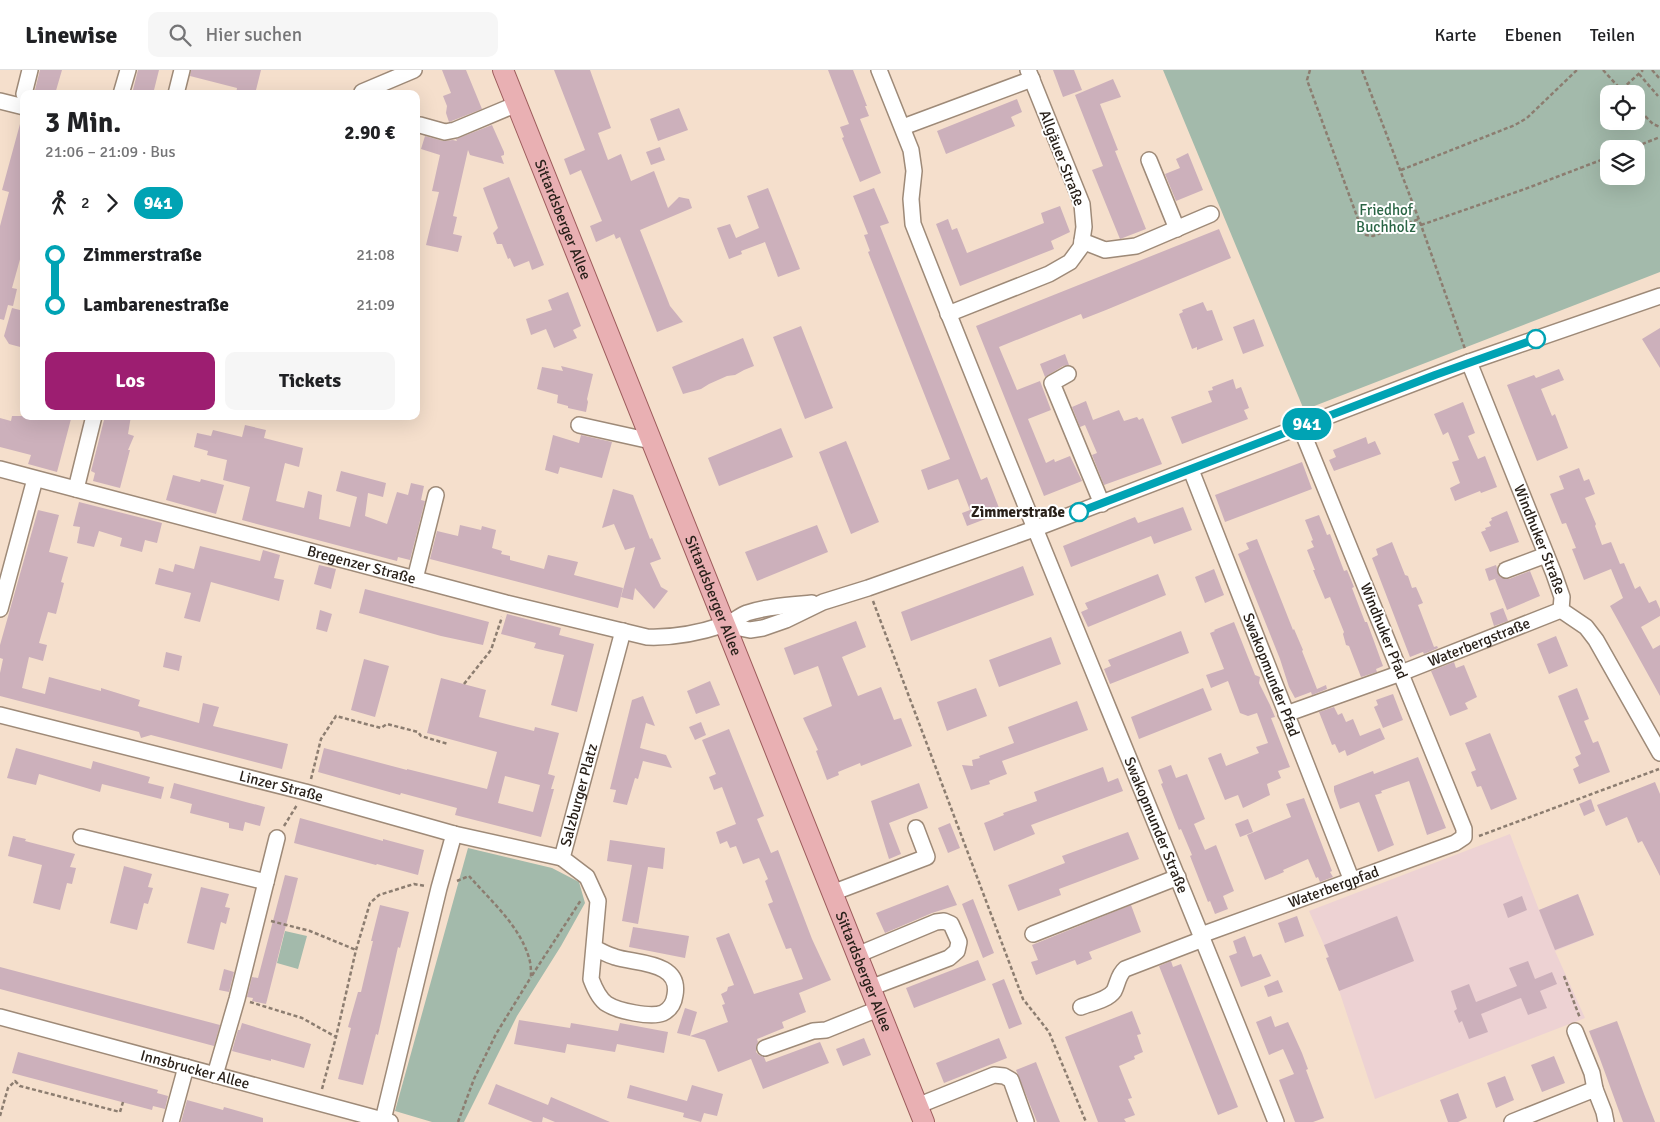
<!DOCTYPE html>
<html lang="de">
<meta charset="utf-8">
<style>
body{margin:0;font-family:Signika,sans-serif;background:#f6f6f6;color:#202124;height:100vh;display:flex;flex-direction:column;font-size:19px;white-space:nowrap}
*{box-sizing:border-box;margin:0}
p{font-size:16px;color:#757577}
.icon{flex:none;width:28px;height:28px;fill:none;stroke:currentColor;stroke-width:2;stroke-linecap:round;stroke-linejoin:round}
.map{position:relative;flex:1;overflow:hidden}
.sheet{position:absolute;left:20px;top:20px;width:400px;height:330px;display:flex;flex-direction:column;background:#fff;border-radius:10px;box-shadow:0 5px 20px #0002}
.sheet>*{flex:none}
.badge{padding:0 10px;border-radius:16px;font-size:18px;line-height:32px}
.controls{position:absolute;left:1600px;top:15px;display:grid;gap:10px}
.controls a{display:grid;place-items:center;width:45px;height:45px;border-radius:10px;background:#fff;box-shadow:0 5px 20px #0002;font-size:25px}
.map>.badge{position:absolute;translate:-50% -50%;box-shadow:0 0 0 2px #fff}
.legs{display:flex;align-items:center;gap:8px;height:55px;padding:0 25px;font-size:16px}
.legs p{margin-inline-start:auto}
.overview{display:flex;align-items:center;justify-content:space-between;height:85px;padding:0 25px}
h1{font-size:28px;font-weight:700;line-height:38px}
.button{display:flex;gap:10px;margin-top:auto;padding:10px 25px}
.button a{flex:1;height:58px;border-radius:10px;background:#9d1e71;color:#fff;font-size:20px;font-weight:700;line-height:58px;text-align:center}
.button a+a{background:#f6f6f6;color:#202124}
ul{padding:0 25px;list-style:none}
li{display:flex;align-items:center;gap:18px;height:50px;font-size:19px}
li i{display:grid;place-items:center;width:8px;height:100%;margin:0 6px;background:currentColor}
li i::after{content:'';width:12px;height:12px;margin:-6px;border:4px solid;border-radius:50%;background:#fff}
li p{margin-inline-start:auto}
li:first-child i{background:linear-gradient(#0000 50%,currentColor 0)}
li:last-child i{background:linear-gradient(currentColor 50%,#0000 0)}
header{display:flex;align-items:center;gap:30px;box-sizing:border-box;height:70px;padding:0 25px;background:#fff;border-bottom:1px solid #e0e0e0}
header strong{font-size:24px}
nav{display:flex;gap:28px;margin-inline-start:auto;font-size:18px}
.search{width:350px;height:45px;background:#f6f6f6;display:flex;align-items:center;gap:12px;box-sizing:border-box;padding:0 18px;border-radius:10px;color:#757577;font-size:19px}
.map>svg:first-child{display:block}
.education{fill:#edd2d3}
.green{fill:#a3baab;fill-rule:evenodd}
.building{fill:#ccb0bb;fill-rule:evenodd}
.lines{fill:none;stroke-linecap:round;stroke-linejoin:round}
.minor-casing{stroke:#9e8a78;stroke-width:18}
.major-casing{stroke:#9d5c5c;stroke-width:22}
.path{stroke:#8c7d70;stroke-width:2.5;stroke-dasharray:4 2.5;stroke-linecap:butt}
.minor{stroke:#fff;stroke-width:15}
.major{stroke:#e9b0b3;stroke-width:20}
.line-1-casing{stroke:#fff;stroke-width:11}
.line-1{stroke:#00a3b4;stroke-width:8}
.stop-1-dot{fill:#fff;stroke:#00a3b4;stroke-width:2.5}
.labels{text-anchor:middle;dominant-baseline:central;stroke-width:4;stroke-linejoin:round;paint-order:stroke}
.street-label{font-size:15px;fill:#29211a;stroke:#fff}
.park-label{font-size:15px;fill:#2a6545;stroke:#fff}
.stop-label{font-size:15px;font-weight:bold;fill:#29211a;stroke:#fff;text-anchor:end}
</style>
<header>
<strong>Linewise</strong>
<div class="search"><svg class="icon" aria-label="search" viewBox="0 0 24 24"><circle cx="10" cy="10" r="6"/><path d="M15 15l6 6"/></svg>Hier suchen</div>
<nav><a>Karte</a><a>Ebenen</a><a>Teilen</a></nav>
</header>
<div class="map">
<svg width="1660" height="1052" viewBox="0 0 1660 1052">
<rect width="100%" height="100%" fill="#f5dfcc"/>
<path class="education" d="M1510,764L1539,840L1578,824L1594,865L1555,881L1585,948L1375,1029L1324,875L1309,841Z"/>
<path class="green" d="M1163,0H1660V202L1304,340ZM1609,24H1636V51H1609ZM1609,79H1636V106H1609Z
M468,778L552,798L579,812L585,833L561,876L517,946L464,1052H432L395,1041Z
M285,861L307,866L298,899L277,893Z"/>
<path class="building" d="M40,0H62L55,24H34Z
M138,0H159L153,24H132Z
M191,0H261L255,24H236L237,18L190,6Z
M442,0H466L482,39L449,52L446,43L447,36L443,26L451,23Z
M554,0H590L611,58L598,63L608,90L621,84L631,111L654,101L668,138L679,127L689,129L692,138L640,160L670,236L683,252L680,253L657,262L620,167L616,169L614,164L596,172L590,156L602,151L581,100L570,105L564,89L585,80Z
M828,0H853L867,36H865L869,46L860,49L881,103L860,112L842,68L844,67L840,57L849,54Z
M1053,0H1074L1082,20L1063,27Z
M1113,9L1121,27L1100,34L1118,80L1115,81L1146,159L1120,169L1092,100L1103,96L1075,25Z
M1017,29L1022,42L1011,47L1015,56L946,84L937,61Z
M679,38L688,60L658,71L650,49Z
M20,54L24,55V175L12,218L17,219L13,236L8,235L4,250L0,249V156L9,122L2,120Z
M492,55L504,82V85L501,86L504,94L470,85L468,80L453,146L457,147L453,164L462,166L458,182L426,175L439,122L432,121L440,85L421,79L425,66L443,71L453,70L457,71L456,69Z
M660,77L665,90L651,95L646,82Z
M1188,83L1203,120L1176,131L1165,104L1180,98L1176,89Z
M509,107L544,195L532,200L529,191L514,197L510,188L508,189L502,174H497L493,163L498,158L483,118Z
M768,118L800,199L778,207L765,172L741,181L742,184L729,189L717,158L730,154L736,168L759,158L747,126Z
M874,118L889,153L880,156L981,410L987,407L1001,443L967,456L962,443L970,440L958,409L928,420L921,400L950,389L868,182L870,181L864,165L868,164L853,126Z
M1060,136L1070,162L1051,171L1054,179L960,216L936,154L948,149L952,160L957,158L967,183L1044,153L1041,143Z
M1219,159L1231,188L1106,240L1083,249L1081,244L999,277L1017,320L1040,311L1051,340L1028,349L1046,393L1054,389L1055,392L1070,386L1082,411L1044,426L976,256Z
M568,222L581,256L573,260L577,268L554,278L546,259L531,265L526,249L552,240L548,230Z
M1203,232L1207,241L1212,240L1223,270L1197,280V277L1192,279L1179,244L1183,242L1182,240Z
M12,238L24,241V278L9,274L4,266Z
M1254,249L1264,276L1243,284L1233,257Z
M801,256L833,338L805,349L773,267Z
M1660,258V298L1642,269Z
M743,268L754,296L744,300L735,305L727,306L709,314L701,319L683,324L672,297Z
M1065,284L1069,295L1063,296L1045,307L1040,294Z
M561,296L593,304L587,329L588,332L586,342L568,338V336L557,333L558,325L537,319L542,297L563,301Z
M1559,299L1564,310L1541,319L1552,346L1555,344L1568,378L1537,391L1507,315L1534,305L1536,308Z
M1233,309L1236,319L1241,317L1249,338L1244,340L1248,349L1182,374L1171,347L1212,332L1208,321L1213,320L1212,317Z
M1086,331L1093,350L1119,340L1124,351L1137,347L1139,350L1143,348L1162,394L1104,415L1092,385L1097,383L1085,355L1080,357L1072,337Z
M1463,332L1475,363L1468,366L1478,389L1485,386L1497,417L1481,423L1480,421L1455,431L1450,418L1460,413L1452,392L1459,390L1448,362L1443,365L1434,344Z
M12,346H59L71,349L57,402L28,394L31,385L0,377V348L11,351Z
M105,346H131L128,364L134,366L128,380H130L120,418L93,411L95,403L91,401Z
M245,355L266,360L264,368L303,378L299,397L285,393L276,431L304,438L308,421L322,425L319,449L350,457L357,427L336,421L341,401L386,413L383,427L368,423L365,446L387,454L397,422L408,425L411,413L424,416L421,430L425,431L410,490L398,487L397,491L242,450L250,417L223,410L227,390L207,385L208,381L194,377L197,363L211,366L213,360L242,367Z
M781,358L793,387L719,416L708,388Z
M553,365L579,373L581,365L612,372L602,408L560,397L558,404L545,400Z
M1366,367L1368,374L1375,371L1381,384L1334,401L1329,390L1336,387L1333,380Z
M846,371L879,452L851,464L819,382Z
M1302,392L1312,419L1225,452L1215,425Z
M1579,398L1584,411L1589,409L1595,424L1585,428L1596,454L1595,456L1602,475L1611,472L1620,494L1624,493L1635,519L1640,516L1649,533L1656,530L1660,539V546L1641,557L1653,579L1660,575V626L1610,536L1623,528L1611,499L1584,510L1572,479L1576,478L1566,453L1562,454L1550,424L1564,419L1559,406Z
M173,405L200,412L201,409L224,415L216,444L166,430Z
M613,419L633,425L650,469L652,468L661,489L650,493L661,517L668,521L654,539L635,518L633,530L621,527L635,477L625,480L614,454L602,458Z
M79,432L162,453L157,473L145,470L142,482L120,476L122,468L99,461L94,477L77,473L80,457L73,456Z
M1183,437L1192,460L1154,474L1151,466L1071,497L1063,476L1135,447L1138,453Z
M38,440L59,445L49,482L68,487L61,512L64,513L56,544L48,542L39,573L47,575L43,591L29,587L22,618L45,624L49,607L101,621V618L140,630L138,636L199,653L203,633L219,637L213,656L288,674L282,699L151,665L141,668L139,662L0,626V603L3,589L0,588V575Z
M1507,441L1519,472L1490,482L1481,462L1486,460L1485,458L1491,456L1489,452L1492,450L1491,448Z
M1319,445L1327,465L1330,464L1344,501L1347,500L1354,517L1352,518L1365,552H1367L1383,596L1376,599L1377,602L1361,607L1349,576L1346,575L1343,564L1344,562L1330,527L1325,529L1313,500H1315L1307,480L1314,477L1311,471L1313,470L1305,450Z
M460,455L481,460L482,456L496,460L492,478L502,481L501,484L510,486V490L544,499L548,485L578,492L574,505L623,518L618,538L430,489L437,461L458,466Z
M817,455L828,482L757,511L745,482Z
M1257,469L1293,560L1294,559L1303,580L1302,581L1317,619L1326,615L1327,619L1312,625L1311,622L1295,628L1289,617L1280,589L1238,484L1249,479L1246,473Z
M1392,472L1405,505L1408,506L1412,518L1416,517L1423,533L1418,535L1434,577L1437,576L1438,578L1424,584L1423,582L1433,578L1410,587L1372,488L1378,485L1376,479Z
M200,476L260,491L263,480L280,485L274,508L284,510L279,531L211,512L200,552L184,548L191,523L155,514L159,498L173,502L175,494L194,499Z
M319,495L336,499L331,519L314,514Z
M1496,495L1500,507L1489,511L1485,499Z
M1023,496L1034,525L911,571L901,542Z
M1214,499L1224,525L1205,533L1195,507Z
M1530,501L1540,526L1507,540L1495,509L1500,507L1509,509Z
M1158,504L1166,525L1088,557L1081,542L1088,539L1085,533Z
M365,519L489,552L483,575L441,566L359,543Z
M1503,538L1508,551L1494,556L1490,543Z
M320,540L332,544L327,562L316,559Z
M507,544L561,558L559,565L594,574L577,642L551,635L564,585L534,578L536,573L501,564Z
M856,551L866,577L842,587L858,626L881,617L894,650L901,648L912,676L861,696L860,693L838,702L839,705L827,710L816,681L818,680L803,648L832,636L818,596L794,605L784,578Z
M1234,552L1255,605L1260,607L1259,613L1270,635L1275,647L1271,648L1290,697L1278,701L1281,708L1267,714L1270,725L1243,738L1238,725L1225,730L1208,688L1221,683L1226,696L1259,683L1256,677L1268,673L1257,643L1248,646L1240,643L1228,611L1211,618L1206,605L1224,599L1210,563L1215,561L1214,560Z
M1181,561L1189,583L1110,614L1104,599L1111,596L1108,590Z
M1556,566L1568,596L1549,604L1537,574Z
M1051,567L1061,594L999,617L989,590Z
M166,582L182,586L179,601L163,597Z
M364,589L389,596L375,647L351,640Z
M1454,592L1456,598L1464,595L1477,627L1465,633L1468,639L1450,646L1431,601Z
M441,608L486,620L479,647L534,661L535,657L559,663L548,704L555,706L551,719H554L541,767L455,745L457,738L401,723L400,725L318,702L324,678L407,700V699L487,719L497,682L427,663ZM505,706L540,715L533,742L498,733Z
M710,611L720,635L696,644L687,621Z
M976,618L987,646L947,661L937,632Z
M1203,618L1212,640L1139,669L1131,647Z
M1577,618L1589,649L1584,651L1593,673L1598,671L1610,702L1579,714L1573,699L1579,696L1575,687L1581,684L1558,626Z
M1393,624L1403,650L1383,658L1374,637L1378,635L1376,630Z
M643,626L655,656L646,653L640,678L666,685L672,698L643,691L638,709L635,708L627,735L613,732L616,720L610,719L632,630Z
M1077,631L1088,660L1002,691L1007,704L989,711L990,714L971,720L962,695L973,696L972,690L980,688L979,686L1014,673L1008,657Z
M1334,637L1338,645L1342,643L1346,652L1353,649L1360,666L1380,658L1385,669L1347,686L1345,680L1339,683L1335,674L1332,675L1319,642Z
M701,652L706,665L695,670L689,657Z
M729,659L764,746L757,749L771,783L778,780L812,869L831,910L799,923L806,942L782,952L784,958L757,969L758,972L756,977V982L759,985L764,987L766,992L820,972L829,993L763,1019L751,989L718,1002L705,970L690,966L728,952L722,935L725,934L721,924L727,921L728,917L734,915L716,868L729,863L754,924L803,909L791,878L786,879L768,834L773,832L765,811L768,809L759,788L743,794L736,776L730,778L727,771L720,774L716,762L736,754L722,717L714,720L709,707L716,704L702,670Z
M1490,663L1517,729L1491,740L1481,716L1477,717L1471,702L1476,700L1465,673Z
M16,678L91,699L93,691L150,707L148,713L164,717L161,729L102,714L100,722L39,704L36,715L7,708Z
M1418,687L1446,758L1427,765L1409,711L1381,721L1382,723L1375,725L1394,775L1378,782L1359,732L1340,739L1334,721V716L1373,701L1374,704Z
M1171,695L1176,708L1187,704L1205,749L1194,754L1205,780L1216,775L1234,821L1223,826L1228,839L1215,844L1210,831L1208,832L1190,786L1192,785L1181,759L1179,760L1161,714L1163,713L1158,700Z
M1103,697L1108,712L1118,708L1123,721L1031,755L1035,764L994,781L984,753L1004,745L1003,743L1037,731L1034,722Z
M1655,712L1660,724V806L1642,771L1638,773L1627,747L1606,756L1597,735Z
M174,713L265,737L260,756L245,752L243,761L229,758V753L190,743L192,734L170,728Z
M919,713L928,738L889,753L901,784L889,789L871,731Z
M1304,728L1332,801L1330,802L1333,807L1320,812L1318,807L1316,808L1308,789L1283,800L1284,802L1265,810L1247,765L1291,747L1286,734Z
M1591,729L1595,741L1584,746L1579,734Z
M300,748L383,771V769L424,780L418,805L377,794L376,795L294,773Z
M1248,749L1253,762L1240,767L1235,754Z
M950,753L960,778L948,783L938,758Z
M1128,762L1139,789L1059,819L1061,825L1018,841L1008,815L1065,793L1062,786Z
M13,766L26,769L25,771L75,784L70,797L76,798L72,814L67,813L60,840L33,833L42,795L8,786Z
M610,770L665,778L663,799L648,797L638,854L622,851L632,795L607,791Z
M124,796L152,804L148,817L153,818L148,834L144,833L137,860L110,853Z
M285,805L298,808L266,934L252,931L253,928L247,927L252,907L258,908Z
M948,815L957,835L932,843L885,863L876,843Z
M201,817L229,824L225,837L230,838L226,854L221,852L214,880L187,873Z
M1578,824L1594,865L1555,880L1539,840Z
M1522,826L1527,840L1508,848L1503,834Z
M973,829L994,883L983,888L962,834Z
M380,835L409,842L400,878L398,877L378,965L376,964L363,1015L338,1009L351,958L348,957L358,922H361L373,871H371Z
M1131,835L1141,862L1089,882L1092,889L1077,895L1075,890L1036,905L1031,892L1038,890L1032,875Z
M1297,846L1304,866L1285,873L1278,853Z
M1397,846L1414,891L1339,921L1326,888L1329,887L1324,875Z
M633,857L689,866L685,888L629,877Z
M1245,866L1253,887L1261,884L1271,906L1241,917L1229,886L1237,883L1233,871Z
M978,890L986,910L914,938L906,918Z
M1171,891L1173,897L1181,894L1238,1037L1218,1045L1159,896Z
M1528,891L1535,909L1552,902L1557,914L1540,921L1547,938L1528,945L1521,928L1518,929L1481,944L1488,962L1469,969L1462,951L1459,953L1454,941L1457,939L1451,921L1469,914L1476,932L1517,916L1509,898Z
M0,897L220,955L214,976L0,919Z
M224,899L234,902L229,922L219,920Z
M1004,909L1022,954L1009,959L992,914Z
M1278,910L1283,922L1268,927L1264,916Z
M685,938L697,942L690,966L677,963Z
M1132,941L1141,964L1137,965L1143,982L1134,986L1135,989L1119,996L1132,1028L1128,1029L1135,1045L1124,1049L1126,1052H1098L1065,967Z
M1271,946L1275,957L1288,952L1302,983L1308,999L1306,1000L1324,1048L1313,1052H1295L1279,1010L1294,1004L1283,979L1269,985L1256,952Z
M519,950L570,958L571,953L618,961L620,953L668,962L664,983L617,974L615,982L567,974L565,983L514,974Z
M1617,951L1644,1024L1655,1052H1623L1600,989L1589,961Z
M242,953L311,974L304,998L271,989V991L232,981L238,960H240Z
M864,968L871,985L843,996L836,979Z
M999,968L1007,988L944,1013L936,993Z
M18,982L158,1020L157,1023L168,1026L165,1039L153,1036L152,1040L12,1003Z
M1554,986L1565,1013L1542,1022L1531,995Z
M1036,992L1049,1025L1060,1052H1037L1016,1000Z
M1505,1006L1514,1030L1496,1038L1487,1013Z
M496,1014L548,1035L551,1027L610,1052H555L543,1047L542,1052H533L488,1034Z
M630,1015L687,1031L692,1015L723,1024L717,1046L704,1043L701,1052L683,1047L684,1043L627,1028Z
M1458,1023L1467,1048L1458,1052H1448L1440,1030Z
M187,1030L223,1040L224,1037L263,1048V1052H181Z"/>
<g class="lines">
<defs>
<g id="minor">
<path id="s1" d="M879,0L911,80L914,101L911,129L913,154C1031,455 1157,752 1276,1052"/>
<path d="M362,22L414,0"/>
<path d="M24,24L30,0"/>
<path d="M121,24L128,0"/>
<path d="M176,24L182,0"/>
<path d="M0,31L24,37"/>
<path d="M420,55L445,62L455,60L517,34"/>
<path d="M903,57L1032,9"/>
<path d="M1149,90L1177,159"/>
<path d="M1082,171L1105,180L1136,176L1211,144"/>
<path d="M948,244L1049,204L1070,192L1081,177L1084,157L1082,134L1028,0"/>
<path id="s2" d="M1469,292L1554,504L1562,527L1561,540L1586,557L1596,570L1660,683"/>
<path d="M1068,304L1052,313L1102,434"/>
<path d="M579,355L651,371"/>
<path id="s3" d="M0,399L506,533L647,567C673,568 699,563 723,555C732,553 739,546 747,543C768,536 791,535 812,533"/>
<path id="s4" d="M1191,400L1352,811"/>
<path d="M76,419L94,346"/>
<path d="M1506,500L1546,485"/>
<path d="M415,509L436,425"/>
<path d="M0,539L35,409"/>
<path d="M725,555L750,560L763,558L786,550L823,532L868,518L1034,459L1469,292L1660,226"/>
<path id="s5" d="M1286,644L1401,603L1561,540"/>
<path id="s6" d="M0,645L305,722L454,764L562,788"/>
<path d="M81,767L266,812L277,768"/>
<path d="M832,823L927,787L916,758"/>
<path d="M1033,864L1178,807"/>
<path id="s7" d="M1201,865L1455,773L1464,767V759L1300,356"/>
<path id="s8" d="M594,878C601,881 608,885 615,887C636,894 681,891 675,925C674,933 671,939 663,943C651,948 618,941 607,934C599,929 594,917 591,909L598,831L587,807L562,788L623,561"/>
<path d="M857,885L936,852L944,851L951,854L959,872L957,881L949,888L870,918"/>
<path d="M1081,937C1091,933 1108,930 1114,921C1118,913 1118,905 1125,899L1203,869"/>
<path id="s9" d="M0,947L390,1052"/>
<path d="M1575,961L1592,1003L1595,1019"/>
<path d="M765,978L813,961L826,960L878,939"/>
<path d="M215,1005L237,929L266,812"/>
<path d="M917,1036L994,1005L1004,1006L1011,1010L1026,1052"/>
<path d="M383,1050L439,818L454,764"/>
<path d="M171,1052L186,997"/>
<path d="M1512,1052L1595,1019L1604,1042L1606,1052"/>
</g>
<g id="major">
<path id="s10" d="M503,0L924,1052"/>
</g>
</defs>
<use href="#minor" class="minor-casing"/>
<use href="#major" class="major-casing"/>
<path class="path" d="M1310,0L1307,10L1362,160L1366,165L1373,166L1419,149
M1362,0L1421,155L1465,279
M1603,0L1625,24
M1652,0L1660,9
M1639,4L1658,26
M1622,19L1643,0
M1636,37L1653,54L1660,57
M1630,79L1660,67
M1401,100L1515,55L1527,48L1577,0
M1421,155L1525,119L1609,87
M873,531L1023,929L1049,962L1086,1052
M464,614L491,580L502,547
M311,709L321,669L336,646L381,658L387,654L418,662L421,666L448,674
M284,756L297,735
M1479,766L1659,699
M457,811L469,806C490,830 520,856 529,888C531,894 531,901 531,907L581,830
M271,851L310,861L356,880
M1564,906L1580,948
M250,932L302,948L336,967
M322,1019L336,967L356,880L370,833L379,825L414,814L425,816
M0,1046L8,1018L15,1011L20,1016L120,1042L123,1032
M458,1052L474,1009L496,964L531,907"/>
<use href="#minor" class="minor"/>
<use href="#major" class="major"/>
</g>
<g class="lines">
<defs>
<path id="line-1" d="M1079,442L1435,305L1536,269"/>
</defs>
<use href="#line-1" class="line-1-casing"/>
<use href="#line-1" class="line-1"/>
</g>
<g class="stop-1-dot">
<circle cx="1536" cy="269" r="9"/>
<circle cx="1079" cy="442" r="9"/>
</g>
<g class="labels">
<g class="street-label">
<text transform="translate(1062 88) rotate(69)">Allgäuer Straße</text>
<text stroke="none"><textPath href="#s10" startOffset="161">Sittardsberger Allee</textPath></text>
<text stroke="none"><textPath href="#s2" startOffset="191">Windhuker Straße</textPath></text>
<text stroke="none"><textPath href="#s3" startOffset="374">Bregenzer Straße</textPath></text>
<text stroke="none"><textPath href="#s10" startOffset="566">Sittardsberger Allee</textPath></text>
<text transform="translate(1384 561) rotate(68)">Windhuker Pfad</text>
<text stroke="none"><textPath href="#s5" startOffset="206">Waterbergstraße</textPath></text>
<text stroke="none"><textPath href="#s4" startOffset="220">Swakopmunder Pfad</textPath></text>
<text stroke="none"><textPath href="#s6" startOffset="290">Linzer Straße</textPath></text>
<text stroke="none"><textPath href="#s8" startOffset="415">Salzburger Platz</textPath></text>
<text stroke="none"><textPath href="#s1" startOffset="809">Swakopmunder Straße</textPath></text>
<text stroke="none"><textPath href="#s7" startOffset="141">Waterbergpfad</textPath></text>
<text stroke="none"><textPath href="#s10" startOffset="971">Sittardsberger Allee</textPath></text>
<text stroke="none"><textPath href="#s9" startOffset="202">Innsbrucker Allee</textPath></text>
</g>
<g class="park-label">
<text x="1386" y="140">Friedhof<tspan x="1386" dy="17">Buchholz</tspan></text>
</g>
<g class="stop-label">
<text x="1065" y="442">Zimmerstraße</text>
</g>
</g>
</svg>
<div class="controls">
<a><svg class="icon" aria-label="locate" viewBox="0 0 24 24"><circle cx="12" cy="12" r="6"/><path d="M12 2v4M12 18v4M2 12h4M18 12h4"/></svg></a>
<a><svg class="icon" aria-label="layers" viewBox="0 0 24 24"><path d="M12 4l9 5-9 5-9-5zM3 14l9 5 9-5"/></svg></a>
</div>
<b class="badge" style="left:1307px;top:354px;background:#00a3b4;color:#fff">941</b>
<section class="sheet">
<div class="overview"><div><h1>3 Min.</h1><p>21:06 – 21:09 · Bus</p></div><b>2.90 €</b></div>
<div class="legs"><svg class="icon" aria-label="walk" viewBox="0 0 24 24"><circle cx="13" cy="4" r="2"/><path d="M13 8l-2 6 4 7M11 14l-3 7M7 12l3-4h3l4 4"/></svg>2<svg class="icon" aria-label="forward" viewBox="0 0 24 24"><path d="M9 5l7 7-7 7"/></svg><b class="badge" style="background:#00a3b4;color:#fff">941</b></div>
<ul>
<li><i style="color:#00a3b4"></i><b>Zimmerstraße</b><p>21:08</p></li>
<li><i style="color:#00a3b4"></i><b>Lambarenestraße</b><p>21:09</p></li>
</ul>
<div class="button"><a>Los</a><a>Tickets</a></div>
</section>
</div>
